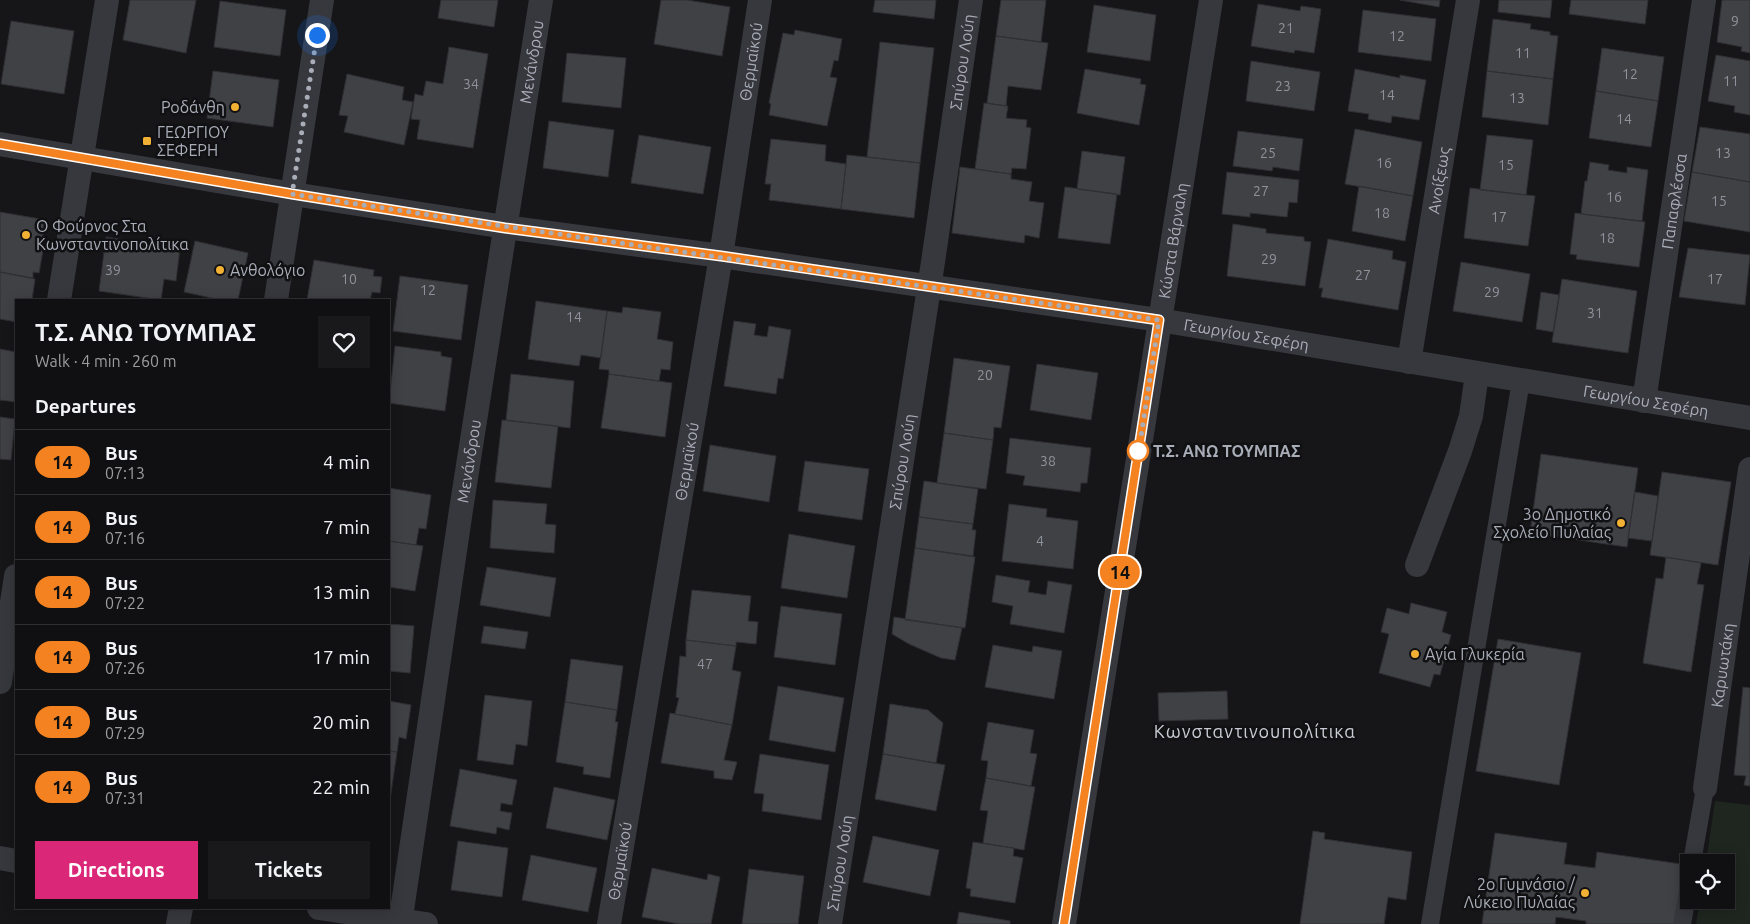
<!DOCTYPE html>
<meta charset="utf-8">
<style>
body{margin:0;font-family:Ubuntu,sans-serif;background:#19191b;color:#f1f3f6;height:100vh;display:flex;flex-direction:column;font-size:19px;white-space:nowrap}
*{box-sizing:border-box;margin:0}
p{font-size:16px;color:#9c9d9f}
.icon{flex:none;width:28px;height:28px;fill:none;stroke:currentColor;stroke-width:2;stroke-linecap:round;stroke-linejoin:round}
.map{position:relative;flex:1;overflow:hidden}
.panel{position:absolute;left:15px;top:299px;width:375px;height:610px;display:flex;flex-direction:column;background:#101012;border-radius:0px;box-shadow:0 2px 12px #0003,0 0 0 1px #303032}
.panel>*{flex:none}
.badge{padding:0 10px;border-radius:16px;font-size:18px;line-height:32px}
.buttons{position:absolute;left:1680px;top:854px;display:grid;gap:10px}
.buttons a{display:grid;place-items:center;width:55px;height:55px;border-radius:0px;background:#101012;box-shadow:0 2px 12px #0003,0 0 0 1px #303032;font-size:25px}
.you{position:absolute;width:25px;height:25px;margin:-12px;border:4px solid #fff;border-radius:50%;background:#1a73e8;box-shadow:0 0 0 8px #1a73e833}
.map>.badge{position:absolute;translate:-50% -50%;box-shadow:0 0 0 2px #fff}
h2{padding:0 20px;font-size:19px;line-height:45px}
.round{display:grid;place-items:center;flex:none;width:52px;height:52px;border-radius:0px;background:#19191b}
.overview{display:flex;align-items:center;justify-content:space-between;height:85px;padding:0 20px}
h1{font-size:24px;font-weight:700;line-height:38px}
.cta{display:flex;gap:10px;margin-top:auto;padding:10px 20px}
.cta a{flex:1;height:58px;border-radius:0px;background:#db2777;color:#fff;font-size:20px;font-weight:700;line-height:58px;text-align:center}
.cta a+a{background:#19191b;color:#f1f3f6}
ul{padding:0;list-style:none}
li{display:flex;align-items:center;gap:15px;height:65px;padding:0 20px;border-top:1px solid #303032}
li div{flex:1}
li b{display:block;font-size:19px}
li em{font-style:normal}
li .badge{min-width:55px;font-weight:700;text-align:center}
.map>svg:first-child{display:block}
.green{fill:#1e261f}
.building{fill:#404145;stroke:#303034}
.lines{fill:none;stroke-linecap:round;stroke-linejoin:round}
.pedestrian{stroke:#37383d;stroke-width:18}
.minor{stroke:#37383d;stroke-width:24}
.line-casing{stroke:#fff;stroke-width:11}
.line{stroke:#f58220;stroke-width:8}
.walk{stroke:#a8adb8;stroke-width:5;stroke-dasharray:0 9}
.poi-dot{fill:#f2b134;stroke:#111113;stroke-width:2}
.stop-dot{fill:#fff;stroke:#f58220;stroke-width:2.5}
.labels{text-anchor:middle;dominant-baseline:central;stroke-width:5;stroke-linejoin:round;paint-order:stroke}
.number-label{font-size:14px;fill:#8e929b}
.street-label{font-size:16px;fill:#a8adb8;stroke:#111113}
.poi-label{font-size:16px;fill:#a8adb8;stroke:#111113;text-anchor:start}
.stop-label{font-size:16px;font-weight:bold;fill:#a8adb8;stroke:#111113;text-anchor:start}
.neighbourhood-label{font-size:18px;letter-spacing:1px;fill:#c9ccd4;stroke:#111113}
</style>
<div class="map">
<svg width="1750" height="924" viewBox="0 0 1750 924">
<rect width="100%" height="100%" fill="#161618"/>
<path class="green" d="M1715,801L1750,805V924H1696L1700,900H1726V862H1706Z"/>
<path class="building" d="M130,0H196L186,53L123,40Z
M441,0H498L494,27L438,18Z
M661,0H687L730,7L722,56L654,44Z
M875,0H936L934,19L873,12Z
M1001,0H1046L1041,42L996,36Z
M1400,0H1440L1439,7Z
M1499,0H1552L1550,18L1498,12Z
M1571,0H1648L1645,24L1569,14Z
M1722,0H1750V53L1741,51L1742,47L1717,42Z
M220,1L286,10L280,56L214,47Z
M1258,4L1300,11L1301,6L1321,9L1314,53L1295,50L1294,53L1251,46Z
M1094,5L1156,15L1150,61L1087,52Z
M1363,10L1436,19L1431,61L1358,52Z
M1493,19L1531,24L1530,29L1550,32V35L1558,36L1553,79L1487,71Z
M11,21L74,31L64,94L1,84Z
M795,30L842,39L838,61L834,60L830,77L837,78L827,126L769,115L771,104L769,103L783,33L794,35Z
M996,36L1048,43L1041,90L1008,86L1006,106L987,103Z
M880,42L934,48L920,163L867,157Z
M449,47L488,54L473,148L417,139L420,120L411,119L415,94L423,96L426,81L443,84Z
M1602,48L1664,57L1658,101L1596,91Z
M567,53L626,58L621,108L562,102Z
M1716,55L1750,61V115L1734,112L1735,106L1708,101Z
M1251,61L1320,72L1314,111L1246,101Z
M1085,69L1141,79L1140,84L1146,85L1139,125L1077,113Z
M1355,69L1400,78V75L1426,80L1419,120L1392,116L1391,123L1368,119L1369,114L1348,111Z
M213,71L279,80L273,127L207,118Z
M1487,71L1553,79L1548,125L1482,117Z
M347,74L404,87L402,100L413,102L404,145L344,132L348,116L339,115Z
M1596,91L1658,101L1651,147L1589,138Z
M984,103L1008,106L1006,118L1027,120L1026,127L1031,128L1026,169L1012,168L1011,174L975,169Z
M549,121L614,130L608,177L543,168Z
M1700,127L1750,134V182L1692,172Z
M1355,129L1422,142L1413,196L1345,184Z
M1238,131L1303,139L1299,171L1273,167L1272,171L1233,166Z
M639,135L711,147L703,194L631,183Z
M1487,135L1533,140L1526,195L1480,190Z
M771,139L826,145L825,161L846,164L841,209L769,200L771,184H765Z
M1082,151L1125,157L1120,195L1077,189Z
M847,155L920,163L914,218L841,209Z
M1590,162L1609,165L1608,170L1627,173V167L1648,170L1642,221L1581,214L1585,181H1587Z
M960,167L1011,174V179L1032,182L1029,201L1044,203L1039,238L1025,235L1024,243L952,233Z
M1227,172L1299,180L1297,203L1289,202L1287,217L1250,213V217L1222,214Z
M1692,172L1750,182V232L1684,221Z
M1359,186L1413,196L1405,241L1352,231Z
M1065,187L1117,194L1110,244L1058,238Z
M1470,188L1535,196L1528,246L1464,238Z
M0,212L46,220L42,241L39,240L38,244L44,245L39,273L33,272V278L0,272Z
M1575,213L1645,222L1639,267L1576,259L1577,255L1570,254Z
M1233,224L1266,229V233L1304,237V241L1311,242L1305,286L1227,276Z
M106,237L180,248L176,281L164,279L161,300L99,291Z
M1328,239L1393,251L1392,259L1406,262L1398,310L1321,297L1323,288H1319Z
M195,241L248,253L238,300H221L184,292Z
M1688,248L1750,255L1745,305L1679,297Z
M314,260L374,270L373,276L382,277L380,293L372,292L370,300H307Z
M1461,262L1530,274L1522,322L1453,311Z
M0,272L35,279L32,300H16V322L0,319Z
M400,276L468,285L461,340L393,331Z
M1562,279L1637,291L1628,353L1552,342Z
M1541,292L1559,295L1553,332L1536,329Z
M536,301L607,311L601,358L581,355L579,366L528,359Z
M623,307L661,312L657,339L673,342L670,370L661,369L659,381L609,374V370L599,369L607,311L622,313Z
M734,321L756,324L754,335L767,337L769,326L791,330L783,379L778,378L776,394L724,386Z
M395,346L441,352V356L452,358L445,411L389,403Z
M0,349L16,352V402L0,400Z
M954,358L1010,366L1001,428L994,427L993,440L944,433Z
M1037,364L1098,373L1091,420L1030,410Z
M511,374L574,381L570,428L506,420Z
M609,374L672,383L665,437L601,428Z
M0,417L15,419L11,460L0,459Z
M502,420L558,426L551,488L495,482Z
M944,433L993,440L986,489L937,483Z
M1010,438L1091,448L1087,483H1081L1080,492L1023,485L1025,476L1006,473Z
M710,445L776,456L769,502L703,491Z
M1541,454L1638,468L1627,547L1530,533Z
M805,461L869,469L862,520L798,511Z
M1662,472L1731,482L1718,565L1650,555Z
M924,481L978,489L973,524L919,517Z
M389,488L431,495L426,529L419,528L416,545L389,541Z
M1635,492L1658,496L1652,541L1628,538Z
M493,500L547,504L545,524L556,525L554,553L490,548Z
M1009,504L1047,509L1046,517L1078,521L1073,569L1002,561Z
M919,517L973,524L972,530H976L973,556L915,548Z
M789,534L855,546L847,598L781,588Z
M389,541L423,546L415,591L389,587Z
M915,548L975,557L965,628L905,620Z
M1666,557L1701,563L1697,584L1704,585L1691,672L1643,663L1656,578L1663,579Z
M487,567L556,578L550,617L480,605Z
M996,575L1030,581L1028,592L1046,595L1048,581L1072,585L1064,633L1010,624L1013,606L992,602Z
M692,590L751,596L748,621L758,622L756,644L736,642V646L686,640Z
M1411,603L1447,612L1442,632L1451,635L1440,675L1434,674L1430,687L1379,673L1389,634L1381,632L1387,608L1409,614Z
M781,606L842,614L835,665L774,657Z
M894,617L962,628L955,660L941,658L909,644L892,634Z
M389,624L414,626L410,673L389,671Z
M484,626L528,632L525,649L481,643Z
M1498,639L1581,653L1559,785L1476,771Z
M686,640L736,646L732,670L741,672L732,725L675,714L679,698L676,697L680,656L686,657Z
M993,645L1032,652L1033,646L1062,651L1054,699L985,687Z
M571,659L623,666L617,710L565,702Z
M778,686L844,698L835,752L769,740Z
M1743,687L1750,688V786L1744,785L1746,776L1734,775Z
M1227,691L1228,719L1159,721L1158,693Z
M485,695L532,701L527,746L516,744L513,765L477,760Z
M389,701L411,705L406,739L399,737L397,752L389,751Z
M565,702L617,710L615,722H618L610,778L583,774L584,767L556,762Z
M890,704L928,710L943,723L936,763L883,754Z
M670,713L732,725L724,760L737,762L732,780L714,778V771L661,763Z
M988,722L1034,730L1030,753L1037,754L1031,786L986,778L988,761L981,760Z
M389,751L397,752L390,800H389Z
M760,754L829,765L821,820L762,811L764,794L754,793Z
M883,754L945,765L936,811L875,799Z
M460,769L517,780L512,805L501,803L500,811L512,813L509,830L497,827L496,834L450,826Z
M986,778L1035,787L1024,850L983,843L988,811L980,810Z
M554,787L615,800L607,840L546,828Z
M1313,831L1325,833L1324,839L1412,852L1406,900L1388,897L1384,924H1300Z
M1495,833L1567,843L1564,864L1595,868L1597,852L1688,865L1680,924H1586V921L1556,917L1555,924H1482Z
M873,836L939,850L930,896L863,882Z
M458,841L508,848L502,897L451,890Z
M973,842L1014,848L1013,856L1023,858L1015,903L970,896L971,889L966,888Z
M531,855L597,868L588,912L522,900Z
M652,868L707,880L708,874L720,877L711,924H679L642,917Z
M749,869L804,876L798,924H742Z
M959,912L1010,921V924H957Z"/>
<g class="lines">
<path class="pedestrian" d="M1692,862L1705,788
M1430,924L1521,381
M1682,924L1689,885"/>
<g class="minor">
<path id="s1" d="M0,144L293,194L505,227L721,256L1159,320L1750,418"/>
<path d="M59,300L107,0"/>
<path d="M276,300L322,0"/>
<path id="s2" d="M1409,362L1468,0"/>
<path id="s3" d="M1644,401L1704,0"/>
<path d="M1417,565L1460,451L1471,416L1477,374"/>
<path d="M0,682L16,576"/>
<path id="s4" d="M1705,788L1750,469"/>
<path d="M0,858L16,861"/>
<path d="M319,908L426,924"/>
<path d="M178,924L181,908"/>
<path id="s5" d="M400,924L461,510L541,0"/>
<path id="s6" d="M609,924L721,256L760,0"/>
<path id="s7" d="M830,924L933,262L971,0"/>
<path id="s8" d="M1064,924L1211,0"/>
</g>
</g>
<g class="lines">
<defs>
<path id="line" d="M0,144L292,194L505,228L721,256L1159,320L1064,924"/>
</defs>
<use href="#line" class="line-casing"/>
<use href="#line" class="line"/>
<path class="walk" d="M317,35L292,194C581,239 870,278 1159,320L1138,456V451"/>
</g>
<g class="poi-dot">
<circle cx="235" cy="107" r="5"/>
<rect x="142" y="136" width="10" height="10" rx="2.5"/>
<circle cx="26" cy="235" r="5"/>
<circle cx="220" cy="270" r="5"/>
<circle cx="1621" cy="523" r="5"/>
<circle cx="1415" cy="654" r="5"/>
<circle cx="1585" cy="893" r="5"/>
</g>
<circle class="stop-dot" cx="1138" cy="451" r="10"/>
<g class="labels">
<g class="number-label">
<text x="1735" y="21">9</text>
<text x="1286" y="28">21</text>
<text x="1397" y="36">12</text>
<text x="1523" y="53">11</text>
<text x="1630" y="74">12</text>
<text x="1731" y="81">11</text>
<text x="471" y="84">34</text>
<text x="1283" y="86">23</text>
<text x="1387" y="95">14</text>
<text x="1517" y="98">13</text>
<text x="1624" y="119">14</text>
<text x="1268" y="153">25</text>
<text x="1723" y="153">13</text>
<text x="1384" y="163">16</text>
<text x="1506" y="165">15</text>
<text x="1261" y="191">27</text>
<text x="1614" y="197">16</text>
<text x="1719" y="201">15</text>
<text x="1382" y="213">18</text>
<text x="1499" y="217">17</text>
<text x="1607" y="238">18</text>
<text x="1269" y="259">29</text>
<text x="113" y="270">39</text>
<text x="1363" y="275">27</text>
<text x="349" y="279">10</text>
<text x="1715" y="279">17</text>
<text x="428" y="290">12</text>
<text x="1492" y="292">29</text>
<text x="1595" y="313">31</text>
<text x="574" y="317">14</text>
<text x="985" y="375">20</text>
<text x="1048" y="461">38</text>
<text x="1040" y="541">4</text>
<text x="705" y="664">47</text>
</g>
<g class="street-label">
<text stroke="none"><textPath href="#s5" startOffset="872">Μενάνδρου</textPath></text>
<text stroke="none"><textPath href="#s6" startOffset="874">Θερμαϊκού</textPath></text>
<text stroke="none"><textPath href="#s7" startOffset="872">Σπύρου Λούη</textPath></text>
<text stroke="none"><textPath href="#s2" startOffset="184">Ανοίξεως</textPath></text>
<text stroke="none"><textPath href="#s3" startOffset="202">Παπαφλέσσα</textPath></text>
<text stroke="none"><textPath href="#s8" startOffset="692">Κώστα Βάρναλη</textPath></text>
<text stroke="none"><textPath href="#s1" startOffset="1261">Γεωργίου Σεφέρη</textPath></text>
<text stroke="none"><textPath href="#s1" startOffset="1666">Γεωργίου Σεφέρη</textPath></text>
<text stroke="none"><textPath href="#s5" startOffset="468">Μενάνδρου</textPath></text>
<text stroke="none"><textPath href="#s6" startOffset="469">Θερμαϊκού</textPath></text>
<text stroke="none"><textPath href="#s7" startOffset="468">Σπύρου Λούη</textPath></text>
<text stroke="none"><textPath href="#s4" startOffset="124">Καρυωτάκη</textPath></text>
<text stroke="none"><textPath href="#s6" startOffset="64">Θερμαϊκού</textPath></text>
<text stroke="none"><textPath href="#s7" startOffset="62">Σπύρου Λούη</textPath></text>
</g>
<g class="poi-label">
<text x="225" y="107" text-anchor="end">Ροδάνθη</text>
<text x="157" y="132">ΓΕΩΡΓΙΟΥ<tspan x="157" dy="18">ΣΕΦΕΡΗ</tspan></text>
<text x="36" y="226">Ο Φούρνος Στα<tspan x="36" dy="18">Κωνσταντινοπολίτικα</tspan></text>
<text x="230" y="270">Ανθολόγιο</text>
<text x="1611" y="514" text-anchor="end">3ο Δημοτικό<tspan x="1611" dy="18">Σχολείο Πυλαίας</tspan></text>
<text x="1425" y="654">Αγία Γλυκερία</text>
<text x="1575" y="884" text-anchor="end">2o Γυμνάσιο /<tspan x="1575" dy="18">Λύκειο Πυλαίας</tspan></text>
</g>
<g class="stop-label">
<text x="1153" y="451">Τ.Σ. ΑΝΩ ΤΟΥΜΠΑΣ</text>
</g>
<g class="neighbourhood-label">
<text x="1255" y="731">Κωνσταντινουπολίτικα</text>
</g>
</g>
</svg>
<div class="buttons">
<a><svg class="icon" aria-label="locate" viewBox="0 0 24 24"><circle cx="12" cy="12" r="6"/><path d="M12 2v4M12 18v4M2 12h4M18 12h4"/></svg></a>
</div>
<div class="you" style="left:317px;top:35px"></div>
<b class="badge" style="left:1120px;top:572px;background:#f58220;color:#111">14</b>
<section class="panel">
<div class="overview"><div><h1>Τ.Σ. ΑΝΩ ΤΟΥΜΠΑΣ</h1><p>Walk · 4 min · 260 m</p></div><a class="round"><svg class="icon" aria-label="heart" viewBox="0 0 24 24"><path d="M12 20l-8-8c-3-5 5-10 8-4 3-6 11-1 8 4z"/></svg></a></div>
<h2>Departures</h2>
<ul>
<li><span class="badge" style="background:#f58220;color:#111">14</span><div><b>Bus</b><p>07:13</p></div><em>4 min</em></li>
<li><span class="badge" style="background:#f58220;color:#111">14</span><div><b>Bus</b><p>07:16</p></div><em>7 min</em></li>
<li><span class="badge" style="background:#f58220;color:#111">14</span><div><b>Bus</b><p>07:22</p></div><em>13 min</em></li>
<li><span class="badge" style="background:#f58220;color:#111">14</span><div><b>Bus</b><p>07:26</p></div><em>17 min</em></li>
<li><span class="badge" style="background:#f58220;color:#111">14</span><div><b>Bus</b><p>07:29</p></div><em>20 min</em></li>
<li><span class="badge" style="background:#f58220;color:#111">14</span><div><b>Bus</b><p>07:31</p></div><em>22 min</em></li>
</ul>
<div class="cta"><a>Directions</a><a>Tickets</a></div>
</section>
</div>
